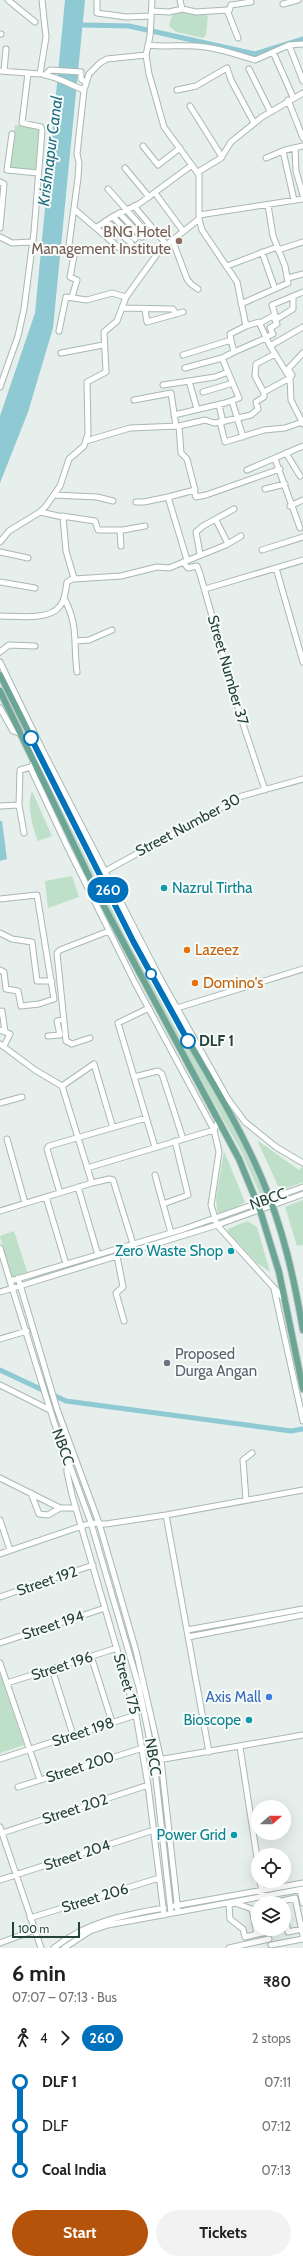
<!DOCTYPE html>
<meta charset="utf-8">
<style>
body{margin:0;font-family:Cabin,sans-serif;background:#f2f2f2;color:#202124;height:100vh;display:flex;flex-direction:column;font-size:15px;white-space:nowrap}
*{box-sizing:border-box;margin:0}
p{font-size:13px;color:#757577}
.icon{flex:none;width:22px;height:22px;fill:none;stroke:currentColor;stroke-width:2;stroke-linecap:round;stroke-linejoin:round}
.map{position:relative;height:1948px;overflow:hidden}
.drawer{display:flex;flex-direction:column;background:#fff;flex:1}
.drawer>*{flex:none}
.badge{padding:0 8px;border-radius:13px;font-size:14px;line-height:26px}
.needle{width:26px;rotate:69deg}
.fabs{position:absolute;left:251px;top:1800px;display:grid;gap:8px}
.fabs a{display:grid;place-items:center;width:40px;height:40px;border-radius:50%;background:#fff;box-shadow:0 4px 16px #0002;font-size:20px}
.scale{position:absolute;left:12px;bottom:10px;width:68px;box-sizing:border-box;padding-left:4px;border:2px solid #24423a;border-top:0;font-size:11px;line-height:14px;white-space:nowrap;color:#24423a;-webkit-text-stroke:3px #f7fbf9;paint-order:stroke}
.map>.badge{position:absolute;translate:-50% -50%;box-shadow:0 0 0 2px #fff}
.legs{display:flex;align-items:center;gap:6px;height:44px;padding:0 12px;font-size:13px}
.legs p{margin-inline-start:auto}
.headline{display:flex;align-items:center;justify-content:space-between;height:68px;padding:0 12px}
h1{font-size:22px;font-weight:700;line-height:30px}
.primary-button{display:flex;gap:8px;margin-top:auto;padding:8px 12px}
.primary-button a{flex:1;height:46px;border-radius:24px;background:#b45309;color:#fff;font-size:16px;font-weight:700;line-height:46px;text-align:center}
.primary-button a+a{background:#f2f2f2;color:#202124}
ul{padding:0 12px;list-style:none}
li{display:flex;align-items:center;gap:14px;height:44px;font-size:15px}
li i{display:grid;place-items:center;width:6px;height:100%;margin:0 5px;background:currentColor}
li i::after{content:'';width:10px;height:10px;margin:-5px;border:3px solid;border-radius:50%;background:#fff}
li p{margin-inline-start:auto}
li:first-child i{background:linear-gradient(#0000 50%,currentColor 0)}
li:last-child i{background:linear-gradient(currentColor 50%,#0000 0)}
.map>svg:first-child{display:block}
.green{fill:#bfe0c8}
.water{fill:#8ec9d4}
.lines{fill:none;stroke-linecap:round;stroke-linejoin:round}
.canal{stroke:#8ec9d4;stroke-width:5}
.minor-casing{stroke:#a8b8b2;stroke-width:7}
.major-casing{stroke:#c2cac8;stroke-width:8}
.minor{stroke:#fff;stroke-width:5}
.major{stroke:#6aa596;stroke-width:6}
.line-1-casing{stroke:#fff;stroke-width:9}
.line-1{stroke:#0072bc;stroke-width:6}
.education-dot{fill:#8d6e63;stroke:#f7fbf9;stroke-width:1.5}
.stop-1-dot{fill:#fff;stroke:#0072bc;stroke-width:2}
.culture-dot{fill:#0f9aa8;stroke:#f7fbf9;stroke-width:1.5}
.food-dot{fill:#e8710a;stroke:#f7fbf9;stroke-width:1.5}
.worship-dot{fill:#6b7280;stroke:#f7fbf9;stroke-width:1.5}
.shop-dot{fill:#3f7fe0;stroke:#f7fbf9;stroke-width:1.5}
.labels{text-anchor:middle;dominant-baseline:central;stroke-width:4;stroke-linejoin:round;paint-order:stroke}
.education-label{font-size:15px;fill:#785e54;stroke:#f7fbf9;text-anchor:end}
.street-label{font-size:15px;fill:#24423a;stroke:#f7fbf9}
.culture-label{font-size:15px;fill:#0d838f;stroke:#f7fbf9;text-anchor:end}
.food-label{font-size:15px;fill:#c56008;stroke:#f7fbf9;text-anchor:start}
.stop-label{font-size:15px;font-weight:bold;fill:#24423a;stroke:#f7fbf9;text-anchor:start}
.worship-label{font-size:15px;fill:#5b616d;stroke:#f7fbf9;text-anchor:start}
.shop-label{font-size:15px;fill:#366cbe;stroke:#f7fbf9;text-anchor:end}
.water-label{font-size:16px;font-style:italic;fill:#1c6f80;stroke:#f7fbf9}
</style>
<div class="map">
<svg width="303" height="1948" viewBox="0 0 303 1948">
<rect width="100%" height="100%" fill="#e6efeb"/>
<path class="green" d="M182,10L205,13L208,17L206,35L203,38L176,32L169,26C171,16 172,13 182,10Z
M15,125L39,129L36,174L9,171Z
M28,741H30L240,1140L264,1192L260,1194L241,1151L135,961Z
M32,791L52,836L38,841C33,828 26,805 32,791Z
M72,876L79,897L48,908L45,881Z
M257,1140L299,1170L303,1166V1182L284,1189L278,1186Z
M224,1151L245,1202L237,1207L219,1213L217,1211L216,1198Z
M303,1200V1245L297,1246L285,1207Z
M247,1221L257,1227L270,1272L256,1262L228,1232V1229Z
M14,1231L27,1271L30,1273L11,1280L0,1236Z
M0,1673L24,1745L0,1753Z"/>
<path class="water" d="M65,0H85L53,328L28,412L0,483V416L35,313Z
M0,821H2L7,859L0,861Z"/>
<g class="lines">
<path class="canal" d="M83,25L129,26L255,54L303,39
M0,1370L66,1401L291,1431L303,1429"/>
<defs>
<path id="minor" d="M8,0L35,22
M97,0V13L126,17L151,16
M180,0L182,9
M283,4L298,0
M152,11L169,12L182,9L196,12L227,10L238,38
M229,11L231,5L251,2
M0,34H1
M148,45C164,47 179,45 195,46C215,47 235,54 255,60L289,45L303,44
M289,45L303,81
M273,52L293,97
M249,69L270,111
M0,71L40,74L46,37L42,0
M4,71L6,49
M44,75C59,77 70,85 84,90
M45,75L50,70L81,72V79L85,82
M177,90L196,86L227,68L231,80L254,123
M288,100L303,138
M190,106L222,157
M12,134L7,170L38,173
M143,146L158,165L180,148
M295,148L296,171L303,195
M283,151L294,200
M266,158L285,150L303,146
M125,168L149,197
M198,172L221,158L231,142L262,117L303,93
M0,182L4,184L0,228
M108,189L147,233
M155,193L183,231
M134,206L166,244
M74,209L124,252
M119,213L142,237
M199,215L303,199
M113,217L135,239
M199,219L202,230L237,282L246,326L259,322L270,346L290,378L291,400L303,424
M106,221L131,243
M97,227L112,217L139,204L192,165
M0,237L12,243L32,242
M172,239L187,279L191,284L198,289
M278,250L303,242
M262,252L275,289
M227,266L277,247
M288,278L303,274
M72,297L77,280L70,277L74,256L68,252L78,178L79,163L77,154L84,90L89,74L100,63L107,59L146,55
M241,304L288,283L285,266L273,236L268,205
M122,308L173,309L176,314
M145,310L147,322L183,312
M260,323L275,315L272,305L303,292
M59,331L66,297L87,300L112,293L126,297
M266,337L273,334L270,328L277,324L275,320L293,309V296
M270,346L303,327
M234,352L266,338
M61,353L103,345
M183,355L231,340L230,334L246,326
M185,368L222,358
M189,381L197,409
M163,385L215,377L228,372
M0,387L18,336L24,309L34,232L42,130L41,127L22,123L28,73
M203,392L233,383
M264,393L255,376L256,364L275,354
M134,400L171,393L176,426
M232,401L243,437
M219,405L223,422
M174,415L225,403L239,398L222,358L234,352L231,340
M220,422L225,442L264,430L285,428L302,422
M179,426L181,453L187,459L195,490L168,497L187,560
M86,441L130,428L179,426L205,420L214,423L225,421L251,415L258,409L256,402L264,397V392L290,378L292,375L288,369L303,353
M286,453L300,476
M275,459L300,528
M247,470L303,446
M265,489L285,484
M194,490L196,497L206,495L280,469
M54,495L97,497L113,501
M136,502H144L168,497
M290,506L303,500
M62,516L95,521L98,530H123L145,526
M216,520L228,544
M120,530L121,546
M0,542L9,531L40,512L46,506L60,486L69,459L84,446L88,434L87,382L106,372L104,332L117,321L126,297L160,250L199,219V175L164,127L149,74L146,55L150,36L152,0
M262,550L303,537
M0,552L28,558
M200,554L196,532L203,526L234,509
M183,562L188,568L197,566L200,574L241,718L265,790
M276,568L303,662
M74,579L121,576L157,567L169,568L226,545L241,536
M0,582L35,588
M205,589L303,560
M64,598C79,626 73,643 77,672
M0,616C17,616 49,621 60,606C65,600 66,590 67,582L74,578L66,551L63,517L40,512
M75,641L89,640L112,630
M0,652L9,645L35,646
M0,662L44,753L160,978L228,1099L245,1122L276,1147L303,1163
M0,708L13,731L22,734
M34,760L31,769L67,846L135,983L214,1130L219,1152L211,1205L217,1225L285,1300
M19,805L24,833
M0,806L19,805L20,770L31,767
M100,874L242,796L303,779
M0,899L37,895L54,999L39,1004L21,1006L18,991L6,989L4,972L0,970
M0,933L12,939L32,942L37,981H52
M149,1008L118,1023L155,1147
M177,1008L303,969
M2,1011L5,1031
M0,1030L10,1034L4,1046
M48,1036L60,1035L57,1021L63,1019
M90,1038L72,1044L66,1041L57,953L60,950L109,931
M0,1044L35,1070L62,1086
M134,1077L158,1071L162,1074L183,1139
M0,1103L22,1097
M7,1139L25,1203
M87,1168L214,1130L219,1120
M155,1175L171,1233
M92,1183L109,1179L113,1180L133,1244
M78,1187L98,1255
M60,1193L47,1149L49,1146L146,1118
M46,1197L66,1264
M163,1204L188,1195L175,1141
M0,1211L92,1183L62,1086L94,1064L113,1128
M0,1248L10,1281
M117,1256L123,1287L116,1293L124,1321
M18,1278L57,1409L99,1523L136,1651L161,1760L178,1912
M274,1289L303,1421
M0,1292L217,1225L303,1194
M0,1339L27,1331
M0,1385L50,1410
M67,1461V1472L72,1495L136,1715L148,1785L164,1915
M0,1478L60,1508H76
M31,1493L39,1514L48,1515L60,1508
M246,1500L243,1460L252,1453
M166,1515L209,1752
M0,1520L10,1550
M0,1554L91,1523L106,1524L166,1515L303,1490
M0,1597L93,1565
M187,1630L303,1609
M188,1637L303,1615
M0,1643L105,1608
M91,1656L112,1722
M0,1663L40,1780
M52,1669L73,1735
M7,1683L117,1648
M240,1747L258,1864
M0,1759L136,1715
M158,1760L303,1735
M18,1787L143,1748
M0,1827L41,1948
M2,1833L148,1785
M0,1880L154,1830
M260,1881L264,1903
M300,1890L303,1903
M282,1903V1901L295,1898L303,1936
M174,1906L303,1883
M284,1911L288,1932L302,1929
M171,1913L154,1761L139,1687L91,1523L54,1422L10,1281L184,1229L303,1187
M30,1918L159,1878
M257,1934L245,1937L243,1929L230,1919L229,1905L235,1903L252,1909L257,1934L268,1932
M0,1943L35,1930
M271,1945L303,1939
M54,1948C86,1922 124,1915 164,1908
M64,1948L90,1931L108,1925L303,1889
M229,1948L269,1939"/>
<path id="major" d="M0,675C51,775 98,876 151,975C187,1043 232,1108 262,1179C283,1228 294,1278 303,1330
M0,691L98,895L239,1159L260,1210L279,1272L303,1389"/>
</defs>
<use href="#minor" class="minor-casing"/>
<use href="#major" class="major-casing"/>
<use href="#minor" class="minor"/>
<use href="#major" class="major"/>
</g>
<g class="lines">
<defs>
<path id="line-1" d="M31,738L133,941L188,1041"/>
</defs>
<use href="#line-1" class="line-1-casing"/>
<use href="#line-1" class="line-1"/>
</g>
<circle class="education-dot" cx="179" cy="241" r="4"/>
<g class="stop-1-dot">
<circle cx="31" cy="738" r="7"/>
<circle cx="151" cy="974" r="5"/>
<circle cx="188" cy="1041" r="7"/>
</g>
<g class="culture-dot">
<circle cx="164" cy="888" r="4"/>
<circle cx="231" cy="1251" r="4"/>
<circle cx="249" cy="1720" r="4"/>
<circle cx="234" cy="1835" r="4"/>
</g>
<g class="food-dot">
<circle cx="187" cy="950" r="4"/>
<circle cx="195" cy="983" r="4"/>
</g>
<circle class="worship-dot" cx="167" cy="1363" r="4"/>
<circle class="shop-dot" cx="269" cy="1697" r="4"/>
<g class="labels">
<g class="education-label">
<text x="171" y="232">BNG Hotel<tspan x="171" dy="17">Management Institute</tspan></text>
</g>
<g class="street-label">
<text transform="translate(228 670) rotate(74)">Street Number 37</text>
<text transform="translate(188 825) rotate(-28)">Street Number 30</text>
<text transform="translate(268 1199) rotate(-19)">NBCC</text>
<text transform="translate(63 1447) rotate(70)">NBCC</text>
<text transform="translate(47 1581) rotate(-19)">Street 192</text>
<text transform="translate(53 1625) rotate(-18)">Street 194</text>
<text transform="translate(62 1666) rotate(-18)">Street 196</text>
<text transform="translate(127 1684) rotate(74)">Street 175</text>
<text transform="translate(83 1732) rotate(-18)">Street 198</text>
<text transform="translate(153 1757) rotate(81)">NBCC</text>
<text transform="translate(80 1767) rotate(-18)">Street 200</text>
<text transform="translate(75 1809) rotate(-18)">Street 202</text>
<text transform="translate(77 1855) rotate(-18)">Street 204</text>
<text transform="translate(95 1898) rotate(-17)">Street 206</text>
</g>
<g class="culture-label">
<text x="172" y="888" text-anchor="start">Nazrul Tirtha</text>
<text x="223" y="1251">Zero Waste Shop</text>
<text x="241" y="1720">Bioscope</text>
<text x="226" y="1835">Power Grid</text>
</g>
<g class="food-label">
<text x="195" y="950">Lazeez</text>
<text x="203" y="983">Domino's</text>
</g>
<g class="stop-label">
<text x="199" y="1041">DLF 1</text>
</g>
<g class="worship-label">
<text x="175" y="1354">Proposed<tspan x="175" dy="17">Durga Angan</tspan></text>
</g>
<g class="shop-label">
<text x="261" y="1697">Axis Mall</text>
</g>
<g class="water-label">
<text transform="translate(50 151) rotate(-83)">Krishnapur Canal</text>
</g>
</g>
</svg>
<div class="fabs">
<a><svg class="needle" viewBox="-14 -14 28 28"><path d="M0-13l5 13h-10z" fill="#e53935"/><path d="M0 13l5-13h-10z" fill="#757577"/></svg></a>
<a><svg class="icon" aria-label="locate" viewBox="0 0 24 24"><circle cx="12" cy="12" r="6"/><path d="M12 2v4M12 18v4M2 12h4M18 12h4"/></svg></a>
<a><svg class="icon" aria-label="layers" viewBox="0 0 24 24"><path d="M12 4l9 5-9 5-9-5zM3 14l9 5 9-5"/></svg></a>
</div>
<div class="scale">100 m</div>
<b class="badge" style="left:108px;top:890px;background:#0072bc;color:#fff">260</b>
</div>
<section class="drawer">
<div class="headline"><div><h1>6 min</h1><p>07:07 – 07:13 · Bus</p></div><b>₹80</b></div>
<div class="legs"><svg class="icon" aria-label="walk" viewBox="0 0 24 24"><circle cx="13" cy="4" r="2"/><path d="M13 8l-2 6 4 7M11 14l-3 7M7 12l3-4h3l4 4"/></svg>4<svg class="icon" aria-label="forward" viewBox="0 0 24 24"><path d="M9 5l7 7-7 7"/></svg><b class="badge" style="background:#0072bc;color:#fff">260</b><p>2 stops</p></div>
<ul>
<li><i style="color:#0072bc"></i><b>DLF 1</b><p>07:11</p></li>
<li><i style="color:#0072bc"></i><span>DLF</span><p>07:12</p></li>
<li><i style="color:#0072bc"></i><b>Coal India</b><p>07:13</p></li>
</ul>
<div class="primary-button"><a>Start</a><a>Tickets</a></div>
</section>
